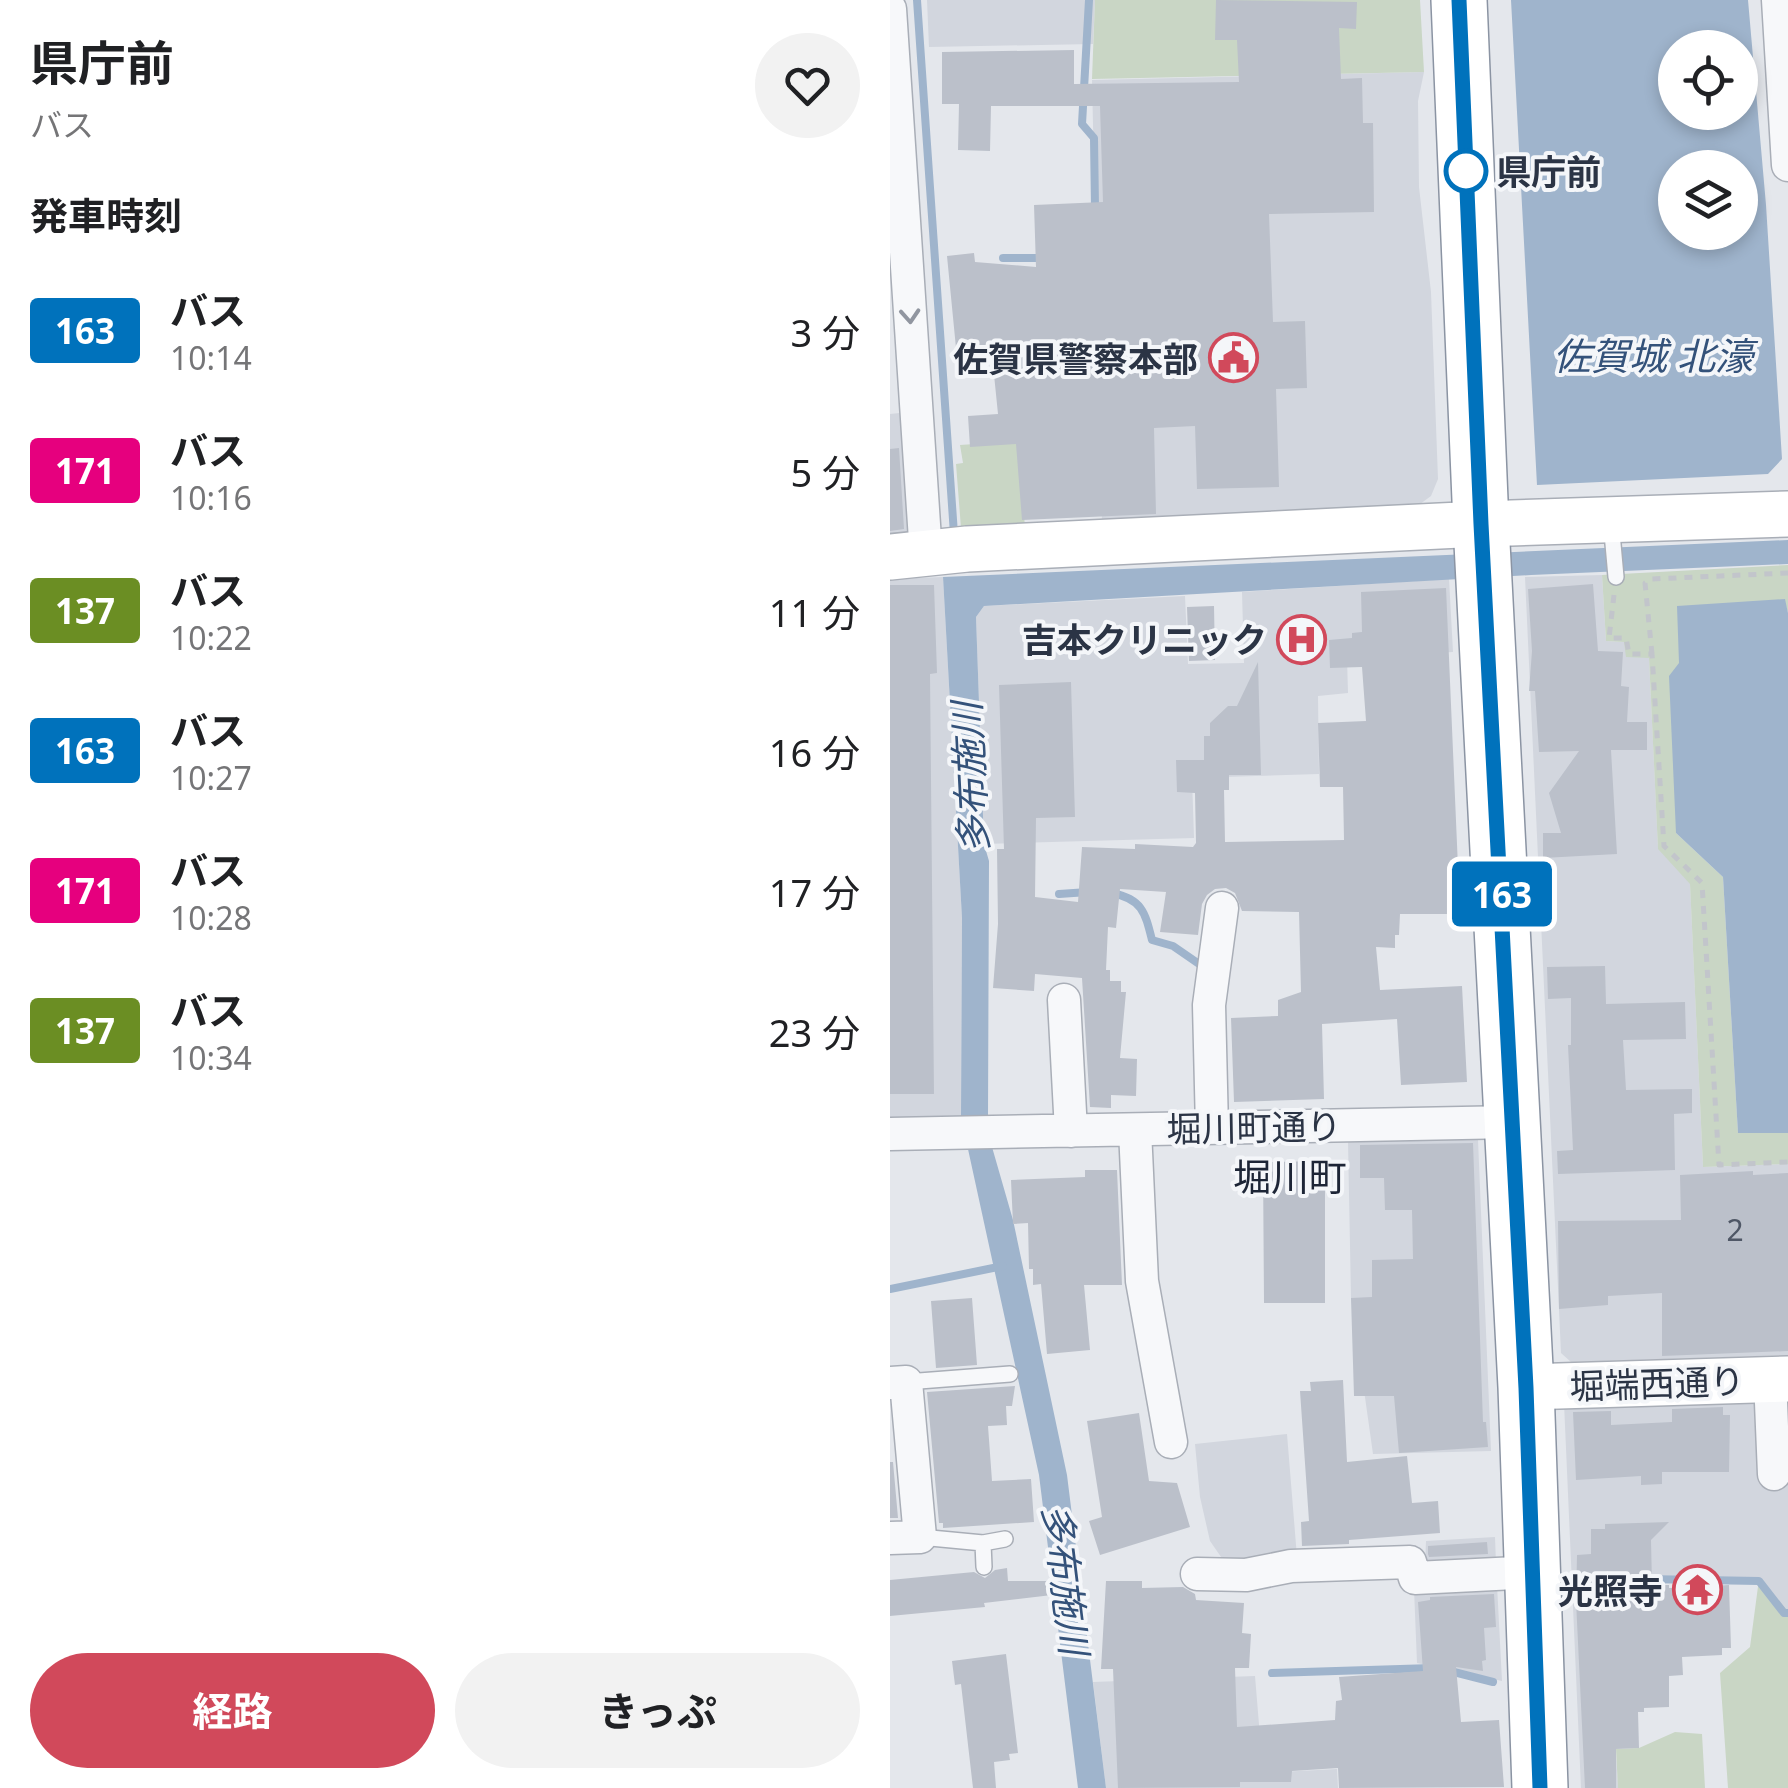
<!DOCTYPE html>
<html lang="ja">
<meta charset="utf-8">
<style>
body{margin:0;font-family:"Noto Sans","Noto Sans JP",sans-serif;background:#f2f2f2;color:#202124;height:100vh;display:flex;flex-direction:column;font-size:38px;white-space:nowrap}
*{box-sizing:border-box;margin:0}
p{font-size:32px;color:#757577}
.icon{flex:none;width:55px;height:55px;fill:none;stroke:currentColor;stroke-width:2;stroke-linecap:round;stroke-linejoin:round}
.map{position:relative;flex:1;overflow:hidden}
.details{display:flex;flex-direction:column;background:#fff;width:890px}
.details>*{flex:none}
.badge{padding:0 20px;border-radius:8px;font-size:35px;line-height:65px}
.tools{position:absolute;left:768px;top:30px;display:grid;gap:20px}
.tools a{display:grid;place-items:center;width:100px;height:100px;border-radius:50%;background:#fff;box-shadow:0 5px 15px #0003;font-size:50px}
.map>.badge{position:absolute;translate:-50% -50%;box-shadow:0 0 0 5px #fff}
h2{padding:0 30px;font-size:38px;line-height:90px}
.round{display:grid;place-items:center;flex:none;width:105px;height:105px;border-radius:52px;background:#f2f2f2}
.head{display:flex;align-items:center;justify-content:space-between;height:170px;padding:0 30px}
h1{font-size:48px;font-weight:700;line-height:75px}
.primary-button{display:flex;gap:20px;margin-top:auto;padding:20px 30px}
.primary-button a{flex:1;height:115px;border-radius:60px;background:#d1495b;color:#fff;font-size:40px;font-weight:700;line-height:115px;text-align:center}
.primary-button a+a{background:#f2f2f2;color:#202124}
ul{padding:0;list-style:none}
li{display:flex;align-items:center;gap:30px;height:140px;padding:0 30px}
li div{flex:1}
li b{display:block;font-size:38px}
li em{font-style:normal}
li .badge{min-width:110px;font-weight:700;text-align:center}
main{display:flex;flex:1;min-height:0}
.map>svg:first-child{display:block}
.built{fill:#d2d6de}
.green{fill:#c9d6c5}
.water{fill:#9fb4cc;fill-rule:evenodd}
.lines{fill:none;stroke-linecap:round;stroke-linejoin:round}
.stream{stroke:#9fb4cc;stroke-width:8}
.building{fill:#bbc0ca}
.lane-casing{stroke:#a9aeb7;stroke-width:18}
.street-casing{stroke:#a9aeb7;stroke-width:35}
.secondary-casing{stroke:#a9aeb7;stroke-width:48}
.highway-casing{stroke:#8b94a3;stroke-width:58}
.path{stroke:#c2c5cb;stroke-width:5;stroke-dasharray:8 8;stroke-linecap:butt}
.lane{stroke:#f7f8fa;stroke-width:15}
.street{stroke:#f7f8fa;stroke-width:32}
.secondary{stroke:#fff;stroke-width:45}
.highway{stroke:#fff;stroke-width:55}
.oneway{stroke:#9196a0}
.line-casing{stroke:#fff;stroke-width:22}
.line{stroke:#0072bc;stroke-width:15}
.stop-dot{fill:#fff;stroke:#0072bc;stroke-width:5}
.labels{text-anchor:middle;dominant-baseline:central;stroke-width:8;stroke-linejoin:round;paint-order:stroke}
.number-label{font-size:30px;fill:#4f5766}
.stop-label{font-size:35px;font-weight:bold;fill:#2b3445;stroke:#f4f6f9;text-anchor:start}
.poi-label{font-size:35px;font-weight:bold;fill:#2b3445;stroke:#f4f6f9;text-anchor:end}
.street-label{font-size:35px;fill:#2b3445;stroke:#f4f6f9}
.water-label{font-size:38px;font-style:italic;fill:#34527a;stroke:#f4f6f9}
.neighbourhood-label{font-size:38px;fill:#1d2536;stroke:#f4f6f9}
</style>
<main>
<section class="details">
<div class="head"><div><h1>県庁前</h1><p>バス</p></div><a class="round"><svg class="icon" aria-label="heart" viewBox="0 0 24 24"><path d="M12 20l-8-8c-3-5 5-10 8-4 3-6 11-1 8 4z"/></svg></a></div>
<h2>発車時刻</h2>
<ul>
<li><span class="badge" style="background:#0072bc;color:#fff">163</span><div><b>バス</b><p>10:14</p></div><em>3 分</em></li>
<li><span class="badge" style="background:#e6007e;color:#fff">171</span><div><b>バス</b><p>10:16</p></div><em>5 分</em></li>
<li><span class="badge" style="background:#6b8e23;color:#fff">137</span><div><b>バス</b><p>10:22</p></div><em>11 分</em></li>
<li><span class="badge" style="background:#0072bc;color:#fff">163</span><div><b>バス</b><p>10:27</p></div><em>16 分</em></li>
<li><span class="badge" style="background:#e6007e;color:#fff">171</span><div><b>バス</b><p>10:28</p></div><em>17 分</em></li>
<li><span class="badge" style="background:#6b8e23;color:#fff">137</span><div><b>バス</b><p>10:34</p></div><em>23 分</em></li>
</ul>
<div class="primary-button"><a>経路</a><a>きっぷ</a></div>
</section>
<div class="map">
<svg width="898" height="1788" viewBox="0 0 898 1788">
<rect width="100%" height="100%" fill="#e4e7ec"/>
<path class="built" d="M37,0H205L203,44L39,47Z
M534,72L528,101L529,187L541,292L548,479L541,496L526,507L212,523L202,80Z
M19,412L28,541L0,542V414Z
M712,575L716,641L735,642L759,658L768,848L800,883L813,1167L898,1164V1355L681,1362L671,1353L635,577Z
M53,577L72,918L71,1117L0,1118V579Z
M559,579L563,652L457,658L458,693L428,696L429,774L302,778L304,838L94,844L86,617L94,606L295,596L298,664L354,663L352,592Z
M583,1135L588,1140L601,1451L483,1454L461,1298L458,1141Z
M898,1389V1611L869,1579L748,1576L717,1599L728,1788H691L674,1403Z
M397,1434L407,1557L338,1567L320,1541L310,1497L305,1444Z
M605,1537L606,1564L535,1567L536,1541Z
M607,1585L612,1681L527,1663L524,1589Z
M365,1676L373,1773L447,1769L448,1788H216L203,1682Z"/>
<path class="green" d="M205,0H530L534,72L202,79Z
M128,441L135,527L71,528L66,464L73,463L70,445Z
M898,565V613L894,599L789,663L786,833L833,877L848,1133H898V1164L813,1167L800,884L768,849L759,658L736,657L734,642L716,641L712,575Z
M869,1579L898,1611V1788H838L830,1673L860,1647Z
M785,1732L812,1734L815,1788H728L726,1749L749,1748Z"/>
<path class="water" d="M621,0H858L876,205L892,459L878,474L647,485ZM785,48H850V112H785ZM785,168H850V232H785Z
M898,540V564L641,575L94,606L86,617L94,844L99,861L98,1118L102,1147L123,1220L177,1475L216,1788H188L149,1475L71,1117L72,918L53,577Z
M895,599L898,613V1133H848L833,877L786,833L779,676L789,663L787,606Z"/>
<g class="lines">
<path class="stream" d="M27,0L64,534
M199,0L192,124L204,138L205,208
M113,258H153
M222,893C252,899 255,912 262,940L283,946L312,966
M169,894L198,892
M0,1289L113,1266
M754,1579L869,1581L894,1613H898
M556,1670L603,1682
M382,1673L542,1668"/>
</g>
<path class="building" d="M326,0L467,2L466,29L449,28L451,79L472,78L473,123H483L484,212L379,214L383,322L415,321L417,388L386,389L389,487L307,489L305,426L264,428L266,514L132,520L126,444L80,447L78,416L108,414L101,345L66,348L57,256L84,253L85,262L146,267L144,205L213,202L210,106H101L100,151L68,150L69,104H52V52L184,50V84L349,82L347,40H325Z
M9,448L14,529L0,531V449Z
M703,584L708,651L733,652L731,686L739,687L737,722H757V750H721L727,854L653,858V833H671L659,793L689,751L649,752L645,691H639L642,651L638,589Z
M0,585H44L47,673L40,674L44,1094H0Z
M556,588L570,914H510L509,935H505V948L486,947L490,990L572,986L577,1082L511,1085L507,1019L432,1024L434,1099L344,1102L341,1018L388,1016V1000L411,992L409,912L352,911L345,893L336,888L325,889L317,895L312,904L308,935L270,932L276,892L230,889L226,928L218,927L216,970H220V981H231V992H236L230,1058L247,1059L246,1096L221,1095V1108L200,1107L192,978L145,974L144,991L103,988L108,924L107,849H114L109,685L181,682L185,817L146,818L145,897L188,902L192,847L245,849V844L303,847L306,843L305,793L287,792L286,760H314V736H320V723L338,706H347L368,662L371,775H339V790H334L335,842L454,840L453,787H430L428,723L476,721L472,667L440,668L439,640L462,638V633L472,632L471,592Z
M324,606L325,660L299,661L297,607Z
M715,966L716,1004L795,1002L796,1039L733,1040L736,1090L802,1089V1113L784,1114L785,1170L668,1174L667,1151L683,1150L678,1045H681V998L658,999L657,967Z
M583,1143L593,1422H596L598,1447L509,1453L504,1396H464L461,1298L482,1297V1260L523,1259L522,1210H495L494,1178H470V1145Z
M435,1161V1303H374L373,1162Z
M195,1170H227L232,1285H194L200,1350L157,1354L151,1284L143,1285V1269H139L138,1223L123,1224L121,1180L195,1177Z
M863,1171V1175L898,1173V1351L772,1356V1293L718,1296V1305L669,1309L668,1221L791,1220L790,1175Z
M82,1298L87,1365L46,1368L41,1301Z
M453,1380L457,1462L517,1456L522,1503L548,1501L550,1533L459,1540V1544L412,1546L411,1522L419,1521L410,1391H421L420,1382Z
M125,1386L122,1406H116L117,1425L98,1426L102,1481L141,1479L144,1522L53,1528V1523H49L37,1392Z
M833,1407V1415H840L839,1472H772V1484L751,1485V1476L686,1480L683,1412L721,1411V1425L782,1422V1409Z
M249,1413L259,1481L287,1483L300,1527L210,1555L199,1521L212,1517L197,1421Z
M0,1462H3L8,1518H0Z
M779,1522L761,1540L762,1585H779V1588L839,1585L841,1648H832V1655L792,1657L793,1675L779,1676V1707L754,1708V1712H748L749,1748L726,1749V1788H695L686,1601L687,1555L701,1554V1529H715V1524Z
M597,1542L598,1554L539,1557L538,1554V1546Z
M117,1568L118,1581H161L162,1595L94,1603L95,1607L0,1616V1580L84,1572L95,1578L105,1570Z
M216,1581H252V1588L293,1587L305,1594L306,1600L354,1603L352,1633L361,1634L359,1668H345L347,1727L445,1720L446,1701L452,1700L449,1677L533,1671L528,1602L540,1600V1597L604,1594L606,1627L594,1628L596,1660L592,1661L593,1671L566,1667L571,1722L609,1720L614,1787L449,1788L448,1768L402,1771L401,1782H350V1787L228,1788L223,1669H211Z
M116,1654L128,1753L119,1754L120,1760L104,1762L106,1788H83L71,1684L65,1685L62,1661Z"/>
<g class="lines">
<defs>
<path id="lane" d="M721,522L726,577
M16,1382L120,1374
M30,1537L93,1543
M94,1567L93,1543L115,1539"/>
<path id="street" d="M888,0L898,165
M0,9L36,555
M174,1000L181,1131
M322,1128L319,1005L332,908
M245,1130L252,1281L281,1442
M0,1134L623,1122
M880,1379L884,1474
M0,1383L16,1382L30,1537L0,1538
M307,1574L356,1575L401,1566L520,1562L525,1578L644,1572"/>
<path id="secondary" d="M0,557L77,549L591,524L898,514
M636,1387L898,1379"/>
<path id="highway" d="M569,0L591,524L636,1387L650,1788"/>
</defs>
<use href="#lane" class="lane-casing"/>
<use href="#street" class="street-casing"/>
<use href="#secondary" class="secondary-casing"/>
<use href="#highway" class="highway-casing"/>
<path class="path" d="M724,595L719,638H736L739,654H762L774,846L812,883L829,1165L898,1162
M762,654L755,583L761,579L898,573"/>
<use href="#lane" class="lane"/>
<use href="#street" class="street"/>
<use href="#secondary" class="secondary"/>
<use href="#highway" class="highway"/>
</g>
<defs><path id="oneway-chevron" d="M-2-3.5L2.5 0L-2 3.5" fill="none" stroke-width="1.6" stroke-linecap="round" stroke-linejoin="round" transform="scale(2.5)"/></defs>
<use class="oneway" href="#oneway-chevron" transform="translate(20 316) rotate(86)"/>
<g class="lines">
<defs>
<path id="line" d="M569,0L591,524L636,1388L650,1788"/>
</defs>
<use href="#line" class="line-casing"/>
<use href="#line" class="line"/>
</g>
<defs>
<symbol id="civic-ring" viewBox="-11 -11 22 22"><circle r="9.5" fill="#f4f6f9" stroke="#d1495b" stroke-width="1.5"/><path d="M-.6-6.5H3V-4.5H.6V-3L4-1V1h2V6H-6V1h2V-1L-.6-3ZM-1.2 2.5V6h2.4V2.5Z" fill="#d1495b"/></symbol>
<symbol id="hospital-ring" viewBox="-11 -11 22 22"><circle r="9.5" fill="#f4f6f9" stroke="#d1495b" stroke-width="1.5"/><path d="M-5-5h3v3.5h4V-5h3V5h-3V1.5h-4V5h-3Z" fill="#d1495b"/></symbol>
<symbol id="temple-ring" viewBox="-11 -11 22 22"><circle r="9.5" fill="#f4f6f9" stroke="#d1495b" stroke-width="1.5"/><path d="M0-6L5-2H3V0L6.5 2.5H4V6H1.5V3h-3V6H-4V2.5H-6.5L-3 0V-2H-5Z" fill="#d1495b"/></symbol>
</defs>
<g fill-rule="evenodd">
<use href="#civic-ring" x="316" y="330" width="55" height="55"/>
<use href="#hospital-ring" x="384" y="612" width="55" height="55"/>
<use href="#temple-ring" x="780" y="1562" width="55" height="55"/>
</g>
<circle class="stop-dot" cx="576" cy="171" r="20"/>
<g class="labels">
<g class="number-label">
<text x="845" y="1229">2</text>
</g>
<g class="stop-label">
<text x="606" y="171">県庁前</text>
</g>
<g class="poi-label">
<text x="308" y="358">佐賀県警察本部</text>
<text x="377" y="639">吉本クリニック</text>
<text x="773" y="1590">光照寺</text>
</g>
<g class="street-label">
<text transform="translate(364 1127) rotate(-1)">堀川町通り</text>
<text transform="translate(767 1383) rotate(-2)">堀端西通り</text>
</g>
<g class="water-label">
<text x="763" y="355">佐賀城 北濠</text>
<text transform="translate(79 778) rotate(-93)">多布施川</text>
<text transform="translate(177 1579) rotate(83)">多布施川</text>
</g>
<g class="neighbourhood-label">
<text x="400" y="1176">堀川町</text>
</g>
</g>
</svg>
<div class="tools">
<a><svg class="icon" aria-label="locate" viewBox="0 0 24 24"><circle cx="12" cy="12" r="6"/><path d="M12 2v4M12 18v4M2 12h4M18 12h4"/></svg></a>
<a><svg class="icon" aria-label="layers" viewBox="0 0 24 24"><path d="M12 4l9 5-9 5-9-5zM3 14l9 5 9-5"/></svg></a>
</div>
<b class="badge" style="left:612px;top:894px;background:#0072bc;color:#fff">163</b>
</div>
</main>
